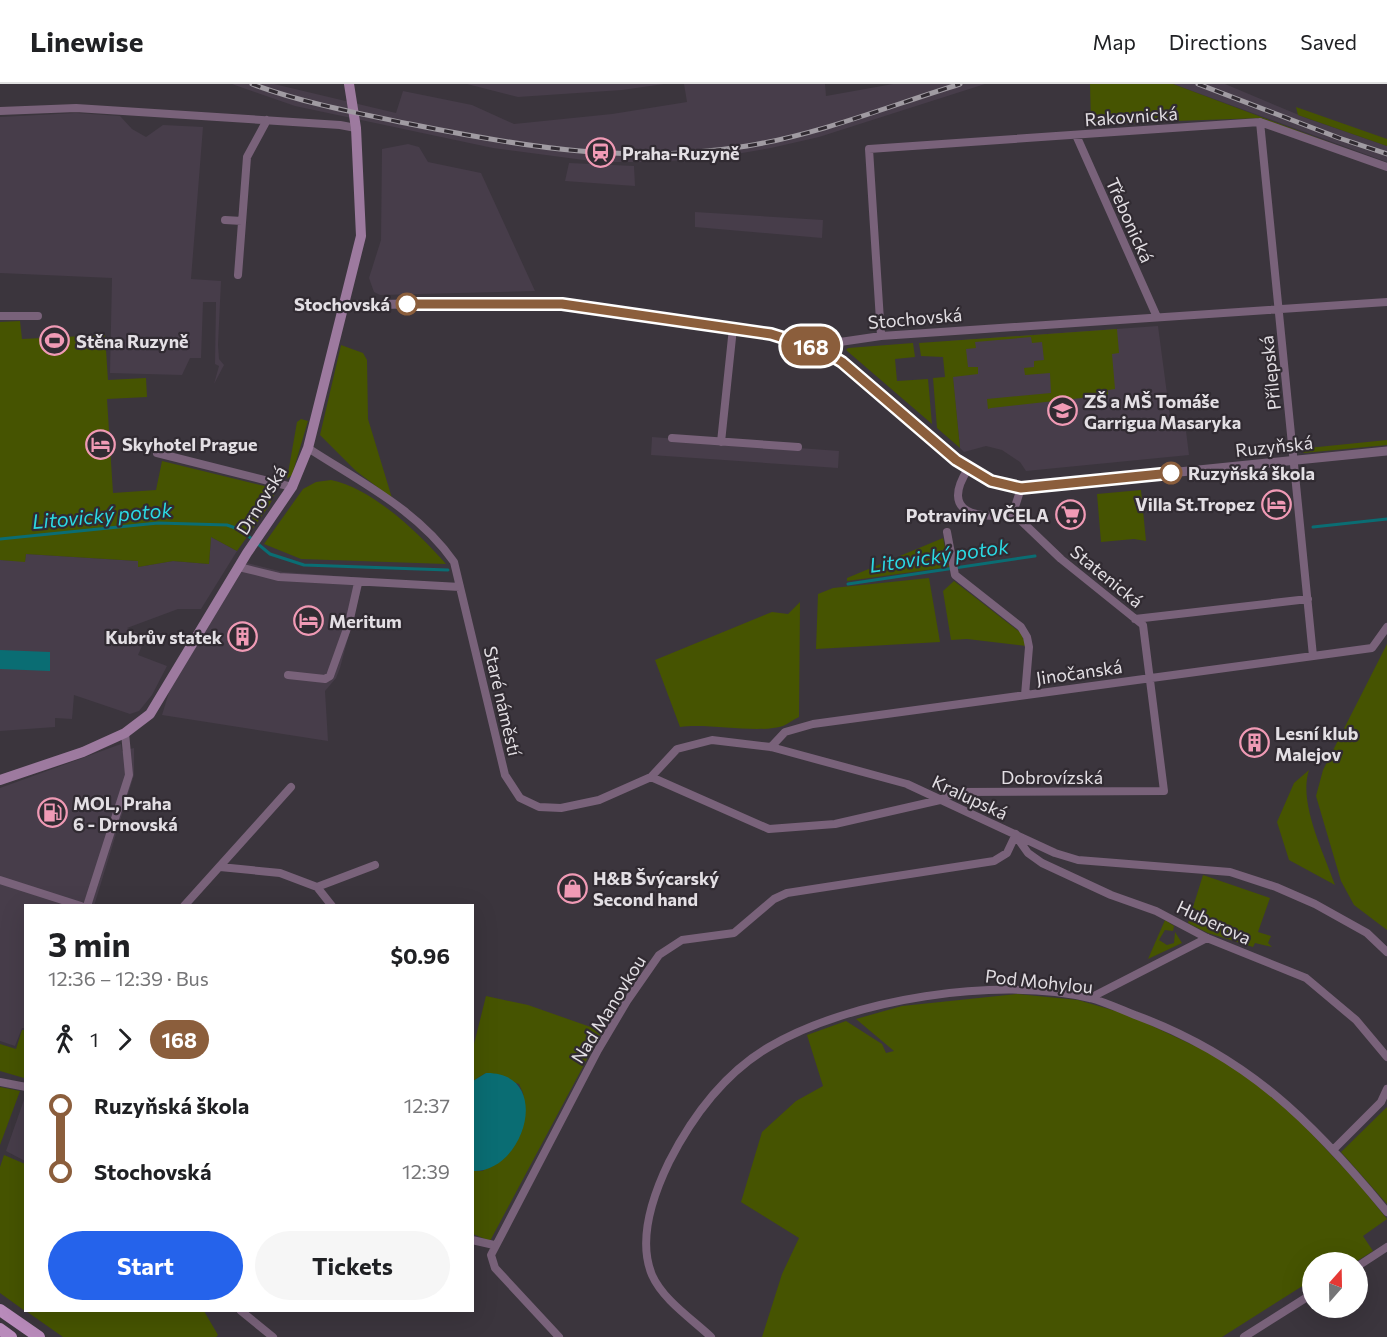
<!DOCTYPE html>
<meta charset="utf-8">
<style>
body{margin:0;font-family:Commissioner,sans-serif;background:#f6f6f6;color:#202124;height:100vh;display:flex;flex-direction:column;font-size:22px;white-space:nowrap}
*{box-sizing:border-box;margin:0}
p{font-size:20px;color:#757577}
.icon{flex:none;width:33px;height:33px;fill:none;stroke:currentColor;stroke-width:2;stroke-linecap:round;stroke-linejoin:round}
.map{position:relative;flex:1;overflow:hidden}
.side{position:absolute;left:24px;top:820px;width:450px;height:408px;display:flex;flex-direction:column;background:#fff;border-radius:0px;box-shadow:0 6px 24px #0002}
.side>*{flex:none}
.badge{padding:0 12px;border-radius:20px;font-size:21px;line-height:39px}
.needle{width:39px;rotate:20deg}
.tools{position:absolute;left:1302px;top:1168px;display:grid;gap:12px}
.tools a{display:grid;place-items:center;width:66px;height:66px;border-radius:50%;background:#fff;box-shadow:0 6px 24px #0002;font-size:30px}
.map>.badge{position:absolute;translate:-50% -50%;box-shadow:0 0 0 3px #fff}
.legs{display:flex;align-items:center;gap:9px;height:66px;padding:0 24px;font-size:20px}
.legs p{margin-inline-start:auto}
.headline{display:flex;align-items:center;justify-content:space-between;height:102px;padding:0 24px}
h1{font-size:33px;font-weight:700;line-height:45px}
.primary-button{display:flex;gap:12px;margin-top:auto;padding:12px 24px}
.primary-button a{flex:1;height:69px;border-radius:36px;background:#2563eb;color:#fff;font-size:24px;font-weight:700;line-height:69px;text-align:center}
.primary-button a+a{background:#f6f6f6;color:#202124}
ul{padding:0 24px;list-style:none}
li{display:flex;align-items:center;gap:21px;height:66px;font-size:22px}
li i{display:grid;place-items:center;width:9px;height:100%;margin:0 8px;background:currentColor}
li i::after{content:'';width:15px;height:15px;margin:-8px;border:4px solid;border-radius:50%;background:#fff}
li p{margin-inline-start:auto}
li:first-child i{background:linear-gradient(#0000 50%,currentColor 0)}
li:last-child i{background:linear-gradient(currentColor 50%,#0000 0)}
header{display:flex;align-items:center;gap:36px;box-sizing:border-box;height:84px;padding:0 30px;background:#fff;border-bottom:2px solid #e0e0e0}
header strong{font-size:28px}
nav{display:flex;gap:33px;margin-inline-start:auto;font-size:21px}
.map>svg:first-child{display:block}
.built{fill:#473d4a}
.green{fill:#465401}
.water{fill:#0a6d73}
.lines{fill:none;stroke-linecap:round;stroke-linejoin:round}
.stream{stroke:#0a6d73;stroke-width:3}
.minor{stroke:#79627a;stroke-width:8}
.tertiary{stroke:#79627a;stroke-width:9}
.secondary{stroke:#9d7a9f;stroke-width:10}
.primary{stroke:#b98bbb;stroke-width:12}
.rail-casing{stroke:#a09ba2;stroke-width:5}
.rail{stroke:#312b32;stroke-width:3;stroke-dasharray:9;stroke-linecap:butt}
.line-1-casing{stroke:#fff;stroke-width:14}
.line-1{stroke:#8b5e3c;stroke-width:9}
.stop-1-dot{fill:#fff;stroke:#8b5e3c;stroke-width:3}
.labels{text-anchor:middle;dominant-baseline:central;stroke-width:4.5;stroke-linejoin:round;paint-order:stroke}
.street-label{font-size:18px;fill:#e3dfe4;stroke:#312b32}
.poi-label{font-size:18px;font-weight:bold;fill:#e3dfe4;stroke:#312b32;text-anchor:start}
.stop-label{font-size:18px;font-weight:bold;fill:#e3dfe4;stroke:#312b32;text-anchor:end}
.water-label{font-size:20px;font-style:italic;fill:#2bd9e3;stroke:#312b32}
</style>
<header>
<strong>Linewise</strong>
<nav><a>Map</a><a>Directions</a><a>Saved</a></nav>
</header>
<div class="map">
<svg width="1387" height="1253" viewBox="0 0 1387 1253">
<rect width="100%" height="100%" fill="#3b353d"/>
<path class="built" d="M232,0H274L396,29L403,7L472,21L514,40L612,30L687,18L684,0H825L826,12L893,0H985L819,53L771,64L713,74L654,78H599L493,64L295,22Z
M467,0H664L622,6L518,13Z
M1173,0H1225L1306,34L1387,62V78Z
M76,29L120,32L132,45L146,53L163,41L203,43L191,195L221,197L218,261L219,275L224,281L214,300L219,282L215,280L216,218H203L201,274H190L182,291L110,289L112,194L0,189V33Z
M408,60L419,63L428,78L481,89L535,207L380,211L374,208L369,194L381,156L382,65Z
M569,79L634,82L635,102L565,97Z
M695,128L823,136L822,154L695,143Z
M1158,242L1171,340L1185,339L1189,371L1026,387L1020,378L1002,366L986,362L964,368L960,364L949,257Z
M652,353L839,367L838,384L651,371Z
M211,453L237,467L201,525H178L127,544L146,553L138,571L167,582L152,611L139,627L130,630L74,611L72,635L55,634V643L0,647V476L25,477L26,470L138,477V483L173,477L209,480Z
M247,479L283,488L364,494L340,584L336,594L325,607L328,657L162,631L170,605Z
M121,660L122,667L134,664V691L94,822H26L25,944H22L15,962L0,957V704Z
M25,1013V1077L6,1067Z"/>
<path class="green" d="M1090,0H1173L1387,80L1261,34L1091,40Z
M1296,23L1387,55V62L1298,31Z
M20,237L22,255L105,251L108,296L146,294L147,313L107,315L113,409L156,406L162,377L277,405L269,422L237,467L211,453L209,480L173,477L138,483V477L26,470L25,478L0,476V238Z
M1117,245L1119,269L1112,270L1115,305L1108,306V311L991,324L988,325L987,315L1051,309L1050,289L1025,291L1024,284L1034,283V277L1044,276L1042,258L1032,259L1031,253L975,258L976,264L966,265L968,283H978V290L953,293L960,364L937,344L933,294L945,293L943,273L921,272L919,259Z
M913,259L915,273L895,275L897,297L928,295L932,340L846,266L848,264Z
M341,261L363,269L367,276L368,335L392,414L356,387L320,351Z
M301,335L308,337L292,391L287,395L297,338Z
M1387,356V361L1304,369L1298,365Z
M331,396C372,404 419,449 446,480L301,475L264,460L303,405L316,398Z
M1141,406L1146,457L1134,455L1101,458L1097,410Z
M943,454L949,483L847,497V494Z
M929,494L940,558L816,565L818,510L833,504Z
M954,497L1021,549L1026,562L967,555L951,556L943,507Z
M800,518L799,633C794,635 788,640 783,642C757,650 710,639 680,643L655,576L772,528L788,530Z
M1387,560V846L1354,821L1341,797L1316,712L1323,686Z
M1309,686C1298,719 1324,769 1335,801L1289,776L1277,738L1294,699Z
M1203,791L1270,814L1258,848L1271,852L1268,859L1272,863L1255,859L1253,863L1208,849L1188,839Z
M1165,836L1174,842L1173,847L1165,846L1159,856L1167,861L1174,859L1175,848L1182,859L1148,875Z
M1017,910L1078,916L1129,931L1216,972L1278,1014L1358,1099L1387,1135L1363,1152L1373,1167L1354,1179H1312V1196L1222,1253H762L782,1190L799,1154L741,1118L762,1048L796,1017L823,1002L807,951L846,937L882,960L886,969L894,967L856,935L902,922Z
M486,912L528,921L602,947L490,1157L473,1150V1087H483L525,1028L523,1009L519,1000L486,989L473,997V964Z
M22,946H26L24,994L0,987V960L16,965Z
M0,1003L20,1007L0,1061Z
M1387,1023V1120L1341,1068Z
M4,1071L25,1080V1227L0,1209V1083Z
M26,1227H204L218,1251L216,1253H63Z"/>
<path class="water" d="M0,566L50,568V587L0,585Z
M486,989C554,988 525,1089 473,1087V997Z"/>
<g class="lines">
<path class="stream" d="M1313,443L1387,435
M0,455L158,439L227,441L241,446L270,470L304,481L448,486
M848,500L1035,472"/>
<path class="minor" d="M0,27L76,24L340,41L356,44
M1260,38L1313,572
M1076,51L1157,233
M225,136L242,137
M238,191L247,73L267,36
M0,232H38
M881,252L869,65L1260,38L1387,83
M822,266L840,258L881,252L1387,218
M672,354L798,363
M721,358L733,244
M308,364C360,398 418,426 454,478L505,691L520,714L539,723L561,724L599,716L651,693L677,665L712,656L771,663L907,700L1055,769L1078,776L1230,788L1276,803L1315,820L1367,849L1387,868
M157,369L292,403
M968,385C939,430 979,436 1013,429
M1013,429L1021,404
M947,448L955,491L1021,543L1027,553L1029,563L1025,611
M239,483L279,493L460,503
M1135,535L1308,515
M288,591L325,595L330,592L349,539L358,499
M771,663L785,648L813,640L1372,564L1387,543
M651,693L769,745L835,740L940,716L957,708L1164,707L1143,541L1061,475L1013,429
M1016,752L1028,769L1042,779L1111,811L1156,827L1207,854L1306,894L1356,936L1387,973
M220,783L280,789L317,803L375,781
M0,796L81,822
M317,803L332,822
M87,822L129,691L125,649
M184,822L291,703
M1090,914L1207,854
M0,998L26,1003
M1334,1065L1381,1018L1387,1005
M472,1156L494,1161
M1358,1182L1387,1163
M241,1227L273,1253
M559,1253L495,1184L491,1171L598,966L627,917L659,871L682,856L734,849L774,815L787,809L994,777L1007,769L1016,750
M711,1253C692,1235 663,1216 652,1191C637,1155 653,1111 669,1078C692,1033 725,989 769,963C850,915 998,892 1090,914C1105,918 1120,925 1135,931C1247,972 1313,1038 1387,1128
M1244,1253L1312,1210"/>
<path class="tertiary" d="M343,221L540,218L772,250L822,266L854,288L968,385L991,397L1021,404L1387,367"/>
<path class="secondary" d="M0,696L83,668L125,649L150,630L247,469L292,403L308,364L361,152L356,44L349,0"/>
<path class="primary" d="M0,1226L39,1253
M0,1245L11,1253"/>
<defs>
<path id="rail" d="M252,0C303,19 357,29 410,40C524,63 630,81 747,62C820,50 889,22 960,0
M1198,0L1339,54L1387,70"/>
</defs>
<use href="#rail" class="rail-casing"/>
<use href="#rail" class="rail"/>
</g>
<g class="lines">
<defs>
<path id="line-1" d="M407,220H562L771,250L822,266L842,278L956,376L991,397L1021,404L1171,389"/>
</defs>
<use href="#line-1" class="line-1-casing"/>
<use href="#line-1" class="line-1"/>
</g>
<defs>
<symbol id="station-ring" viewBox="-11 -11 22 22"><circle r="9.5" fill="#312b32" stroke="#f09ab5" stroke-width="1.5"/><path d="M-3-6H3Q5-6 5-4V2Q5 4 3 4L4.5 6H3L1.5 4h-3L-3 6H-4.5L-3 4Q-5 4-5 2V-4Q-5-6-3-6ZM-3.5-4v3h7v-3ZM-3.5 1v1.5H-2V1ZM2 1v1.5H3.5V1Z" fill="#f09ab5"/></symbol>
<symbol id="stadium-ring" viewBox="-11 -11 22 22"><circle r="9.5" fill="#312b32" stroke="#f09ab5" stroke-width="1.5"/><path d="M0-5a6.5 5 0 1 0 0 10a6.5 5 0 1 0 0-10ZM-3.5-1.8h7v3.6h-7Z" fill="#f09ab5"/></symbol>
<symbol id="school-ring" viewBox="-11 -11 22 22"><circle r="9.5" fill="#312b32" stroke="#f09ab5" stroke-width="1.5"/><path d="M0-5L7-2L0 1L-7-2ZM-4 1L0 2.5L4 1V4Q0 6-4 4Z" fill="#f09ab5"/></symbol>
<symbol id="hotel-ring" viewBox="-11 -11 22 22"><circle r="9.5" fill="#312b32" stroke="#f09ab5" stroke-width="1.5"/><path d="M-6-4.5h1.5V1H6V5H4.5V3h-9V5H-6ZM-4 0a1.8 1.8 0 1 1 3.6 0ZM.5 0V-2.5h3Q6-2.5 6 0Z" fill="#f09ab5"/></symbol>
<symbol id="supermarket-ring" viewBox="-11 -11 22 22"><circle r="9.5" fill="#312b32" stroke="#f09ab5" stroke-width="1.5"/><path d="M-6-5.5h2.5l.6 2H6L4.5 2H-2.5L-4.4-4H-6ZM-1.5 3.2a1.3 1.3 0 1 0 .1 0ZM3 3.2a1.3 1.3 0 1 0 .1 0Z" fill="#f09ab5"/></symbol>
<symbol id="building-ring" viewBox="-11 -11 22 22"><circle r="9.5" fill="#312b32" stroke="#f09ab5" stroke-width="1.5"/><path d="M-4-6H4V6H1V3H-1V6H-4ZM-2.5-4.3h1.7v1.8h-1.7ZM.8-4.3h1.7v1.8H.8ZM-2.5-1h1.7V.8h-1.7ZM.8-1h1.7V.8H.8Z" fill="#f09ab5"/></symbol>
<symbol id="fuel-ring" viewBox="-11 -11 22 22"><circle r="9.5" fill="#312b32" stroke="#f09ab5" stroke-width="1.5"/><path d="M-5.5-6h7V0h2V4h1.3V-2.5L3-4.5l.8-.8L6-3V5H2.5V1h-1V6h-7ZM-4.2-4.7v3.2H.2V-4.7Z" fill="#f09ab5"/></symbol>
<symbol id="shop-ring" viewBox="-11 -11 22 22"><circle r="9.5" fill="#312b32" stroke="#f09ab5" stroke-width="1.5"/><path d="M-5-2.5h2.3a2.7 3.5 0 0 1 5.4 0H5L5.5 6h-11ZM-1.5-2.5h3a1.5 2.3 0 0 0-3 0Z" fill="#f09ab5"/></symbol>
</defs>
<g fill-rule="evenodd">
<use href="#station-ring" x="584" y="52" width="33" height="33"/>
<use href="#stadium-ring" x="38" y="240" width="33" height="33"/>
<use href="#school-ring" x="1046" y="310" width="33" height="33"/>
<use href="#hotel-ring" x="84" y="344" width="33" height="33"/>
<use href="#hotel-ring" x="1260" y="404" width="33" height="33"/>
<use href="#supermarket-ring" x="1054" y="414" width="33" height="33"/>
<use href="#hotel-ring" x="292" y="520" width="33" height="33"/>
<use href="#building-ring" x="226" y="536" width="33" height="33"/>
<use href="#building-ring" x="1238" y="642" width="33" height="33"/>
<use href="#fuel-ring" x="36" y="712" width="33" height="33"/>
<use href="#shop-ring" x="556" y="788" width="33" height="33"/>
</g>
<g class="stop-1-dot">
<circle cx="407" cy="220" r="10"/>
<circle cx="1171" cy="389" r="10"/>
</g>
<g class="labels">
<g class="street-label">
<text transform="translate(1131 32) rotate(-4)">Rakovnická</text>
<text transform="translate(1130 136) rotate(66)">Třebonická</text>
<text transform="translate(915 234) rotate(-5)">Stochovská</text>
<text transform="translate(1270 289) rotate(-96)">Přílepská</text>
<text transform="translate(1274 362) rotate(-6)">Ruzyňská</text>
<text transform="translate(261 416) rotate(-58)">Drnovská</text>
<text transform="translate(1107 492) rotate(39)">Statenická</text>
<text transform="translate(1079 588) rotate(-8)">Jinočanská</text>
<text transform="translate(503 617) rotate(77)">Staré náměstí</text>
<text x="1052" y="693">Dobrovízská</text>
<text transform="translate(970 713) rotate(25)">Kralupská</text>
<text transform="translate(1214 838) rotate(25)">Huberova</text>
<text transform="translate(1039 897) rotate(6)">Pod Mohylou</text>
<text transform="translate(608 925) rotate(-58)">Nad Manovkou</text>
</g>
<g class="poi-label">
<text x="622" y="69">Praha-Ruzyně</text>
<text x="76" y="257">Stěna Ruzyně</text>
<text x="1084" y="317">ZŠ a MŠ Tomáše<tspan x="1084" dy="21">Garrigua Masaryka</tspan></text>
<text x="122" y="360">Skyhotel Prague</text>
<text x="1255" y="420" text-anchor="end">Villa St.Tropez</text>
<text x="1049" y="431" text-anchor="end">Potraviny VČELA</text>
<text x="329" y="537">Meritum</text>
<text x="222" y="553" text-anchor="end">Kubrův statek</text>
<text x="1275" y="649">Lesní klub<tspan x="1275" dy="21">Malejov</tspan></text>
<text x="73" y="719">MOL, Praha<tspan x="73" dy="21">6 - Drnovská</tspan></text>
<text x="593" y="794">H&amp;B Švýcarský<tspan x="593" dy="21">Second hand</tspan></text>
</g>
<g class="stop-label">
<text x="390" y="220">Stochovská</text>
<text x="1188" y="389" text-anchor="start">Ruzyňská škola</text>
</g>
<g class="water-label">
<text transform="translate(102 431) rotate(-5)">Litovický potok</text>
<text transform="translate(939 471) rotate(-8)">Litovický potok</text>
</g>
</g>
</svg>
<div class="tools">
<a><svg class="needle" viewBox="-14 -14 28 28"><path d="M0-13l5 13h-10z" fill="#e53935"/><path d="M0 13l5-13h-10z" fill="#757577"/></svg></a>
</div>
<b class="badge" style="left:811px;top:262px;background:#8b5e3c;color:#fff">168</b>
<section class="side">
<div class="headline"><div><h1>3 min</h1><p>12:36 – 12:39 · Bus</p></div><b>$0.96</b></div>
<div class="legs"><svg class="icon" aria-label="walk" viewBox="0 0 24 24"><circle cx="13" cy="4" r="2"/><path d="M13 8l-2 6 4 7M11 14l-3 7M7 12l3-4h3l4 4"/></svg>1<svg class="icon" aria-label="forward" viewBox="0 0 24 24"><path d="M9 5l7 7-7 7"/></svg><b class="badge" style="background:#8b5e3c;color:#fff">168</b></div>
<ul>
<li><i style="color:#8b5e3c"></i><b>Ruzyňská škola</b><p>12:37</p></li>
<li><i style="color:#8b5e3c"></i><b>Stochovská</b><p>12:39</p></li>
</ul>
<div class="primary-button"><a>Start</a><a>Tickets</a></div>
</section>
</div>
